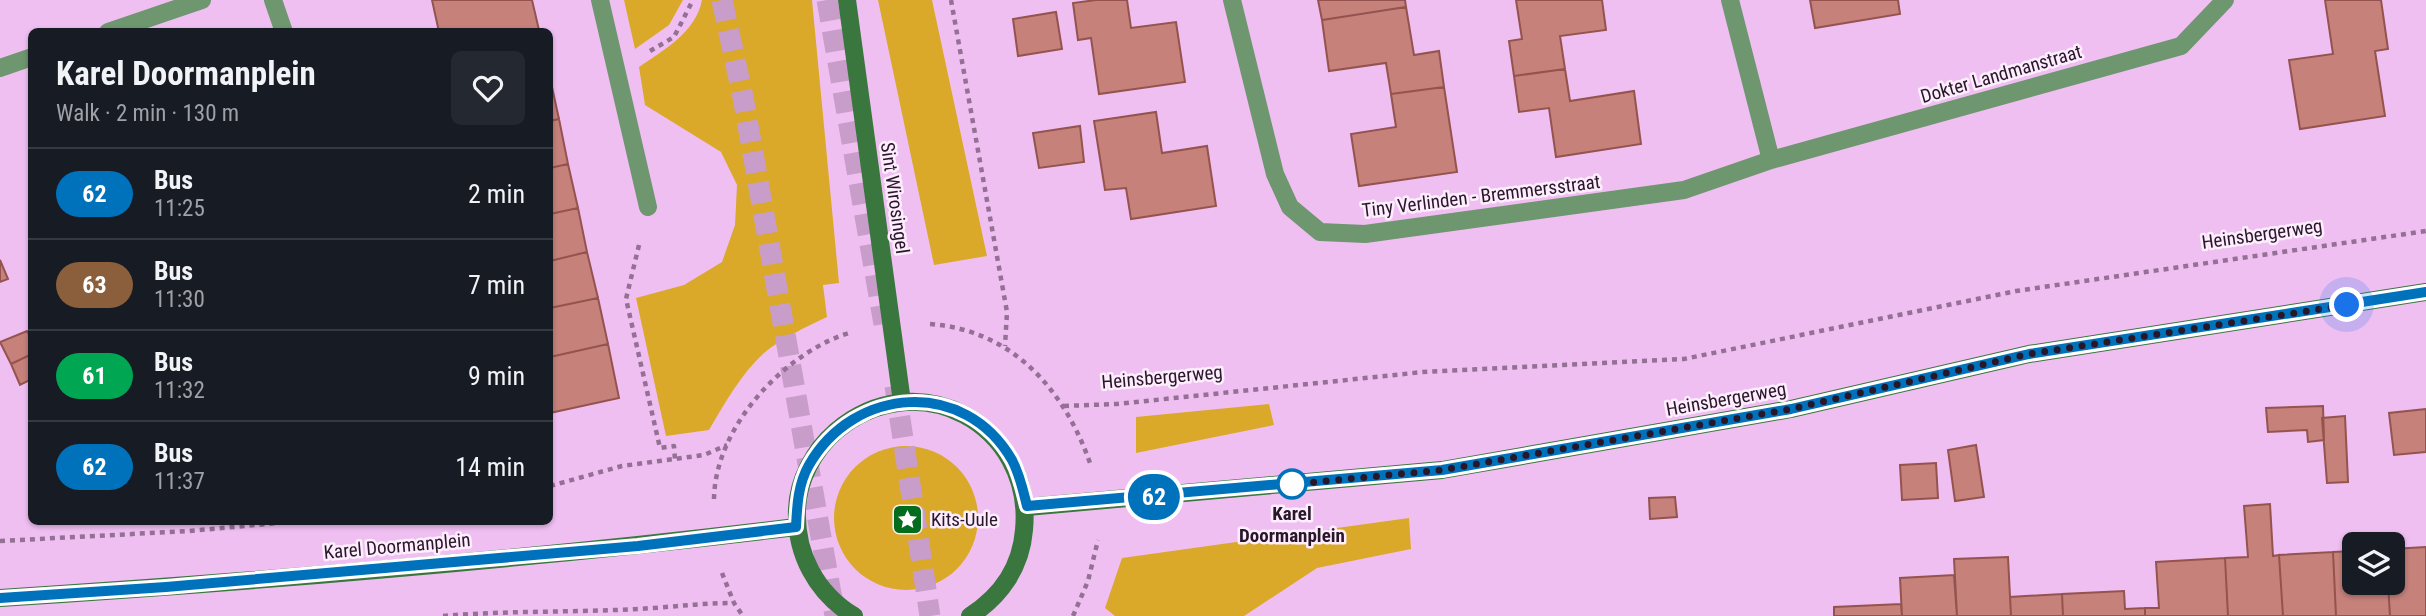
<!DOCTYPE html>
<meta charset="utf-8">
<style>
body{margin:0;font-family:"Roboto Condensed",sans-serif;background:#242831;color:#f1f3f6;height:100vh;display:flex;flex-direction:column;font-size:26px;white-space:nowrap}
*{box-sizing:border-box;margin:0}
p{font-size:23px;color:#9ea1a6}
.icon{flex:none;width:38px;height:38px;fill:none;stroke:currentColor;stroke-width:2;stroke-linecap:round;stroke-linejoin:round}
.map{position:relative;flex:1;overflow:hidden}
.drawer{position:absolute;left:28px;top:28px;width:525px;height:497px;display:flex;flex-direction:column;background:#171b24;border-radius:10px;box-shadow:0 2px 5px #0004}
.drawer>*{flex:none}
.badge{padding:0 14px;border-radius:23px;font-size:24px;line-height:46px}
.tools{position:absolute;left:2342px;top:532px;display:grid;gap:14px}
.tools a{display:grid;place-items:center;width:63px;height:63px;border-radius:10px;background:#171b24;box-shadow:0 2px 5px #0004;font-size:35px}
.you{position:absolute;width:35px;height:35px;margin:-18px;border:5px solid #fff;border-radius:50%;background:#1a73e8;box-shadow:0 0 0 10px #1a73e833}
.map>.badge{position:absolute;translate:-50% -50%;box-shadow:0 0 0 4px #fff}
.round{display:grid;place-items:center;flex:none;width:74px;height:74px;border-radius:10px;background:#242831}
.overview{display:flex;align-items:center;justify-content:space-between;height:119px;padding:0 28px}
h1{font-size:33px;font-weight:700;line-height:52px}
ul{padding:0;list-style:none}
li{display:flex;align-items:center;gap:21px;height:91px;padding:0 28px;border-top:2px solid #363941}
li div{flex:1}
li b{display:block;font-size:26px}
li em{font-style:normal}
li .badge{min-width:77px;font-weight:700;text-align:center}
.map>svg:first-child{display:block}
.green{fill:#daa929}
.building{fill:#c6817b;stroke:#94534e;stroke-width:2}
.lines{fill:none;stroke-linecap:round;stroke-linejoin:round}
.highway-tunnel{stroke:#c89dca;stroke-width:21;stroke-dasharray:21 10;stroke-linecap:butt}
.path{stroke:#937094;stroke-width:4.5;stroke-dasharray:5 5;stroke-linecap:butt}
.lane{stroke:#6e966f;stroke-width:18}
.street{stroke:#6e966f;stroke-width:18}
.secondary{stroke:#39773e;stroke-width:18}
.line-casing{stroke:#fff;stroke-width:16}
.line{stroke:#0072bc;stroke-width:10}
.walk{stroke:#281629;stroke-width:7;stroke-dasharray:0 12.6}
.stop-dot{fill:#fff;stroke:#0072bc;stroke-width:3.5}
.labels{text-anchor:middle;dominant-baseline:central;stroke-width:5;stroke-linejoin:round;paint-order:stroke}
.street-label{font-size:19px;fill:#281629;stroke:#fdedfd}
.stop-label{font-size:19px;font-weight:bold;fill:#281629;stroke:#fdedfd}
.poi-label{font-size:19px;fill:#281629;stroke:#fdedfd;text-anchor:start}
</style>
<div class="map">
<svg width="2426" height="616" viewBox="0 0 2426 616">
<rect width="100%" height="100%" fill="#f0bff2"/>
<path class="green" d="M624,0H683L669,25L635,49Z
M702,0H812L839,283L823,285L827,317C806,327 782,338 764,353C741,374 725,403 709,430L666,436L636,298L684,285L722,262L735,225L737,185L721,152L645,105L639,67C664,50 696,32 702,0Z
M878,0H932L987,256L934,265Z
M1269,404L1274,425L1136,453V417Z
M834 518a72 72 0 1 1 144 0a72 72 0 1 1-144 0Z
M1409,518L1411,549L1317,568L1244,616H1115L1105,608L1122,558Z"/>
<path class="building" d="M432,0H532L539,30L439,32Z
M1096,0H1127L1131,28L1176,22L1185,82L1099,94L1091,38L1078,40L1073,3Z
M1318,0H1405L1406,7L1322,20Z
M1516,0H1602L1606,30L1560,36L1565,69L1514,76L1509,41L1522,39Z
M1810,0H1898L1900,14L1815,28Z
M2325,0H2381L2388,49L2375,51L2385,116L2300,129L2289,60L2333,54Z
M1406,7L1414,55L1439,51L1444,87L1391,94L1386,63L1329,71L1322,20Z
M1056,12L1062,49L1018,56L1013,19Z
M1565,69L1570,101L1634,91L1641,144L1556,157L1549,108L1519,112L1514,76Z
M550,78L559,119L550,121Z
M1444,87L1457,172L1359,186L1351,134L1396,127L1391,94Z
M1156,112L1162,153L1207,146L1216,206L1131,219L1126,188L1105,190L1094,121Z
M559,119L568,164L550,168V121Z
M1080,126L1084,162L1039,168L1033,133Z
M568,164L578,208L550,214V168Z
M578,208L587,252L550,261V214Z
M587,252L598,298L550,308V261Z
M0,260L8,279L0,282Z
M598,298L608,344L550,357V308Z
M27,331L32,339V354L11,364L0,342Z
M608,344L619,398L550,413V357Z
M32,354V379L20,385L11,364Z
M2323,406L2324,440L2308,442L2307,430L2268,432L2266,408Z
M2426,409V452L2394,455L2389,413Z
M2345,416L2348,482L2327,483L2322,418Z
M1976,445L1984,497L1955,501L1948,450Z
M1936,463L1938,498L1902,500L1900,465Z
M1675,497L1677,517L1650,519L1649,498Z
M2270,504L2273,556L2279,555L2283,616H2228L2225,558L2248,557L2244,506Z
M2426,547V616H2390L2388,583H2392V549Z
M2354,551V583H2388L2390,616H2336L2333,552Z
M2333,552L2336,616H2283L2279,555Z
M2008,557L2011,616H1957L1954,559Z
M2225,558L2228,616H2145V608H2159L2156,562Z
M1954,575L1957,616H1902L1900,578Z
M2124,591L2125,609L2145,608V616H2063L2062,594Z
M2062,594L2063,616H2011L2010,597Z
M1901,604L1902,616H1834V607Z"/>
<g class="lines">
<path class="highway-tunnel" d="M722,0L743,97L835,616
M827,0L884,324
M895,386L930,616"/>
<path class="path" d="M951,0L1007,312L1005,346
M650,51L674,37L693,0
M639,245L626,299L660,448L674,446L675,460
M930,324C1012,330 1064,389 1090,463
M1064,406L1117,404L1423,372L1684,359L2016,291L2426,231
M550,486L622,466L704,455L727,445
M714,499C715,426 786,351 852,332
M0,541L189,531L289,522
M722,573L734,603L743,616
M443,616C513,610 583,613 653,608C681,606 706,603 734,603
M1073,616L1088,581L1098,540"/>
<path class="lane" d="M273,0L284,32"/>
<path class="street" d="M600,0L648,207
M1232,0L1275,174L1290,207L1320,232L1365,234L1684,190L1771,160L2181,46L2225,0
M1730,0L1771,160
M108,32L202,0
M0,68L32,57"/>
<path class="secondary" d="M847,0L902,402
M1027,507L1442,470L1791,409L2029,354L2426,292
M0,598C266,581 532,559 796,527
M854,616C816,593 795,553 797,509C798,480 814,450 836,431C917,362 1034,424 1024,530C1021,567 1001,596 970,616"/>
</g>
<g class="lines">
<defs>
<path id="line" d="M0,598L166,587L638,546L796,527C797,506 798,484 809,465C854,386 965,378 1012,460C1020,475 1023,490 1027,506L1442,470L1791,409L2029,354L2426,292"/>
</defs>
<use href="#line" class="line-casing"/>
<use href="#line" class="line"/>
<path class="walk" d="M1292,484L1284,485L1442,470L1791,409L2029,354L2347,305"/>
</g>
<defs>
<symbol id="sight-square" viewBox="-11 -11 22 22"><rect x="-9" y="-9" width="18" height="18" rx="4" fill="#026d1d" stroke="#fdedfd"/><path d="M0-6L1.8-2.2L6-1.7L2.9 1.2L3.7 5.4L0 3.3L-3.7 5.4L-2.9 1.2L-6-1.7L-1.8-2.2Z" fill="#fff"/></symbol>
</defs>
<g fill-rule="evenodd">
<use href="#sight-square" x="890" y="502" width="35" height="35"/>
</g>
<circle class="stop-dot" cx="1292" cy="484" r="14"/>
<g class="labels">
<g class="street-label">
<text transform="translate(2001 74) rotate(-16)">Dokter Landmanstraat</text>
<text transform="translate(1481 196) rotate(-7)">Tiny Verlinden - Bremmersstraat</text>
<text transform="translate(895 198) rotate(82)">Sint Wirosingel</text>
<text transform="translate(2262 234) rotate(-8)">Heinsbergerweg</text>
<text transform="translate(1162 377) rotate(-5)">Heinsbergerweg</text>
<text transform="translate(1726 399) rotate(-10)">Heinsbergerweg</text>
<text transform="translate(397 546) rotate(-5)">Karel Doormanplein</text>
</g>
<g class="stop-label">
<text x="1292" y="513">Karel<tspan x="1292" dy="22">Doormanplein</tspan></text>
</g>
<g class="poi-label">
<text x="931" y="519">Kits-Uule</text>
</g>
</g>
</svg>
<div class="tools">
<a><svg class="icon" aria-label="layers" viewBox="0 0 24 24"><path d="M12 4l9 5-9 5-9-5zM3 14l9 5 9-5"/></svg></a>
</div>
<div class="you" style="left:2347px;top:305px"></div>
<b class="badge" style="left:1154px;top:497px;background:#0072bc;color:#fff">62</b>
<section class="drawer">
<div class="overview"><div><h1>Karel Doormanplein</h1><p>Walk · 2 min · 130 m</p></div><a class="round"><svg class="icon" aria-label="heart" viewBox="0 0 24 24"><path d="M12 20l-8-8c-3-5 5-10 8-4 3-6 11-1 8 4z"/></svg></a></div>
<ul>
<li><span class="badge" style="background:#0072bc;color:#fff">62</span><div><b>Bus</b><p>11:25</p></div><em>2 min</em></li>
<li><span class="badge" style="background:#8b5e3c;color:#fff">63</span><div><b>Bus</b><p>11:30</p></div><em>7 min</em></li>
<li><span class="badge" style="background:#00a651;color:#fff">61</span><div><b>Bus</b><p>11:32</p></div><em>9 min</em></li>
<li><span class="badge" style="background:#0072bc;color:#fff">62</span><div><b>Bus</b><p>11:37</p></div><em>14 min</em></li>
</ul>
</section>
</div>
